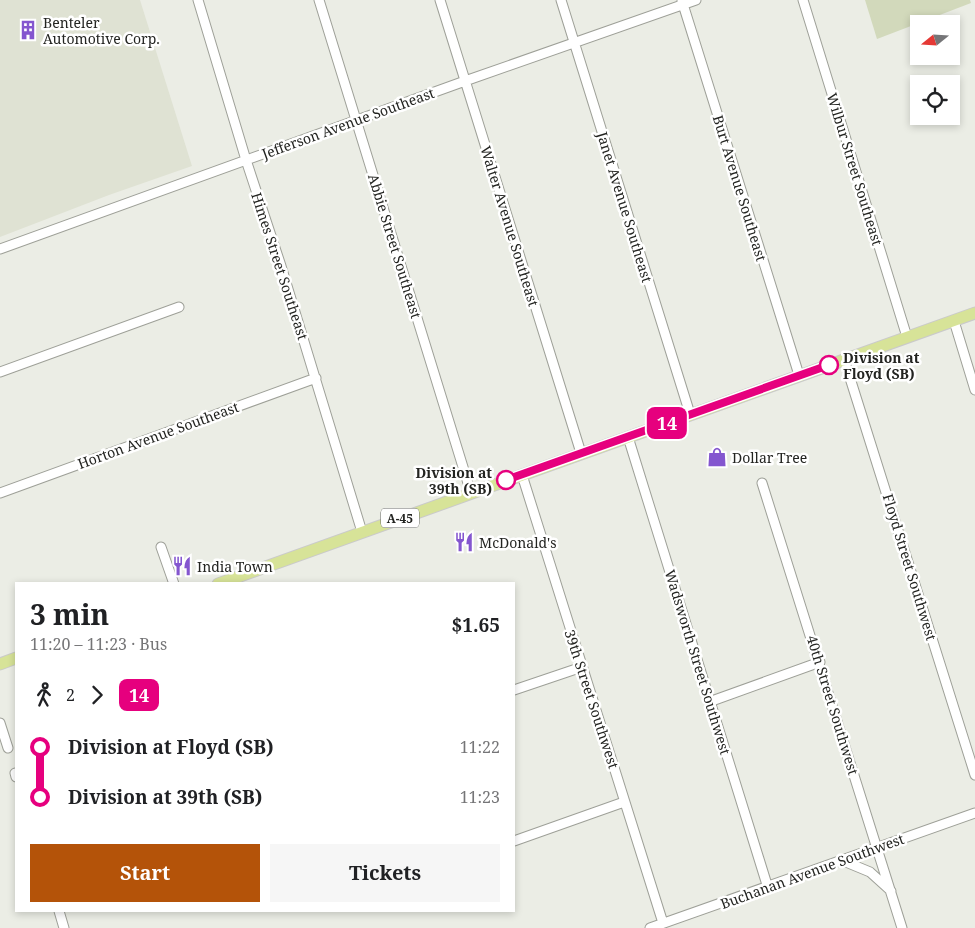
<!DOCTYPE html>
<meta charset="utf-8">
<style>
body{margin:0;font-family:"Noto Serif",serif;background:#f6f6f6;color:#202124;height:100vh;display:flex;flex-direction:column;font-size:19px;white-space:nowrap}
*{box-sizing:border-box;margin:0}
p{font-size:16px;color:#757577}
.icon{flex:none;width:28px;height:28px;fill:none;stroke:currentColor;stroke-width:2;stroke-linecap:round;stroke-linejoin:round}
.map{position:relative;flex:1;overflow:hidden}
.details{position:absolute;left:15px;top:582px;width:500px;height:330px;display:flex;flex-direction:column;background:#fff;border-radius:0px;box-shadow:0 2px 8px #0003}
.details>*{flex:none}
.badge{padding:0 10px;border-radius:8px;font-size:18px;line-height:32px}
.needle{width:32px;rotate:252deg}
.controls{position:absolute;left:910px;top:15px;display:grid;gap:10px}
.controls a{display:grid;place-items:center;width:50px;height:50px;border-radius:0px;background:#fff;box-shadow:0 2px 8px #0003;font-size:25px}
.map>.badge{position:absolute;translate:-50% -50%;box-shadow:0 0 0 2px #fff}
.legs{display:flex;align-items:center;gap:8px;height:55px;padding:0 15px;font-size:16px}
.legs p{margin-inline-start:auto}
.summary{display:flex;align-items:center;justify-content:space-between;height:85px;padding:0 15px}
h1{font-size:28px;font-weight:700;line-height:38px}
.action{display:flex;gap:10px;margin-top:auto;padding:10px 15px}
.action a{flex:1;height:58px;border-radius:0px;background:#b45309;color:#fff;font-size:20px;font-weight:700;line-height:58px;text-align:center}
.action a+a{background:#f6f6f6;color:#202124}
ul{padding:0 15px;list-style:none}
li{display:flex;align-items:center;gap:18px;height:50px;font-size:19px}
li i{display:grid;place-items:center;width:8px;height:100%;margin:0 6px;background:currentColor}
li i::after{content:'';width:12px;height:12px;margin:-6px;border:4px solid;border-radius:50%;background:#fff}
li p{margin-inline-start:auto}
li:first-child i{background:linear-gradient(#0000 50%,currentColor 0)}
li:last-child i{background:linear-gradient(currentColor 50%,#0000 0)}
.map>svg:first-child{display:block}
.built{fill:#dfe2d3}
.green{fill:#d2d9bb}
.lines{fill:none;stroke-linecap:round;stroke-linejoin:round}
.minor-casing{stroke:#9ea098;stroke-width:11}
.major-casing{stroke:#cacaca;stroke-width:13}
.minor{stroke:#fff;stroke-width:9}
.major{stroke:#d7e398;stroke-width:11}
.line-1-casing{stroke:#fff;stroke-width:11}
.line-1{stroke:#e6007e;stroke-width:8}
.stop-1-dot{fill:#fff;stroke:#e6007e;stroke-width:2.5}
.labels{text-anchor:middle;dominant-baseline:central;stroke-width:5;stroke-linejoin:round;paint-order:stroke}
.shield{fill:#fff;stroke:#656664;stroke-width:1}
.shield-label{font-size:12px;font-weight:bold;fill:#232421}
.poi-label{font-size:14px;fill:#232421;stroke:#fff;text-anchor:start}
.street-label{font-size:14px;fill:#232421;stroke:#fff}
.stop-label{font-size:14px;font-weight:bold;fill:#232421;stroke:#fff;text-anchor:start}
</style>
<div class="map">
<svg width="975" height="928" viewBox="0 0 975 928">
<rect width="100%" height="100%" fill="#ebede5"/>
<path class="built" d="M0,0H140L192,166L109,195L0,237Z"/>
<path class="green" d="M865,0H970L971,3L877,39Z"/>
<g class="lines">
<defs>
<path id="minor" d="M198,0L246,160L281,266L362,532
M319,0L471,493
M440,0L581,453
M561,0L690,414
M803,0L907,337
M682,1L799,375
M0,249L465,81L696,0
M954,321L975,390
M844,359L975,775
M0,372L179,307
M628,437L768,888
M522,475L663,923
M762,483L902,928
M0,493L316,378
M161,547L174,584
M514,690L582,667
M709,702L820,662
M0,723L8,748
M15,773L16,777
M514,841L624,802
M841,860L870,872L891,891
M59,911L64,928
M650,928L975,813"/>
<path id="major" d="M218,584L975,313
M0,664L16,658"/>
</defs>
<use href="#minor" class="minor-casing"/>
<use href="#major" class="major-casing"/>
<use href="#minor" class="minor"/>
<use href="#major" class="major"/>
</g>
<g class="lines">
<defs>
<path id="line-1" d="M506,480L829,365"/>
</defs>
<use href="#line-1" class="line-1-casing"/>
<use href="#line-1" class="line-1"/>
</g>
<defs>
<symbol id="building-bare" viewBox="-9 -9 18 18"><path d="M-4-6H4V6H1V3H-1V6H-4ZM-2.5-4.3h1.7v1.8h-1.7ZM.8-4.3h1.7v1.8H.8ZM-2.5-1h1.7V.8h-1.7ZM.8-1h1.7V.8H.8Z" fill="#8456cf" stroke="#fff" stroke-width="2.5" paint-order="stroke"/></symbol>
<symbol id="shop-bare" viewBox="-9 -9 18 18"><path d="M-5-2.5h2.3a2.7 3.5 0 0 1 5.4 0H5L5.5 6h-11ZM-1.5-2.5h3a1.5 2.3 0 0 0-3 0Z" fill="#8456cf" stroke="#fff" stroke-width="2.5" paint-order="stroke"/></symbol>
<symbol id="restaurant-bare" viewBox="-9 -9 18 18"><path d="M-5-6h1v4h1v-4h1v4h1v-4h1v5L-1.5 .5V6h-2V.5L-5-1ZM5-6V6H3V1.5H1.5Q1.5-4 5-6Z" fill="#8456cf" stroke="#fff" stroke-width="2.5" paint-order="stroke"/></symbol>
</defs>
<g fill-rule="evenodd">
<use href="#building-bare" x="14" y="16" width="28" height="28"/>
<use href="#shop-bare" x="703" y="443" width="28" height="28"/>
<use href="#restaurant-bare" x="450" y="528" width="28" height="28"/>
<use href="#restaurant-bare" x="168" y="552" width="28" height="28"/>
</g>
<g class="stop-1-dot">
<circle cx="829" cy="365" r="9"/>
<circle cx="506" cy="480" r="9"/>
</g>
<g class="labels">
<rect class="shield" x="381" y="508.5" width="38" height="19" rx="4"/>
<g class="shield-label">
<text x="400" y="518">A-45</text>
</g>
<g class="poi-label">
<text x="43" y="22">Benteler<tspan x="43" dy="16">Automotive Corp.</tspan></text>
<text x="732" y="457">Dollar Tree</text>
<text x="479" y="542">McDonald's</text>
<text x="197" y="566">India Town</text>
</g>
<g class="street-label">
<text transform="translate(348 123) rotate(-20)">Jefferson Avenue Southeast</text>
<text transform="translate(855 169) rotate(73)">Wilbur Street Southeast</text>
<text transform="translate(740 188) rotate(73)">Burt Avenue Southeast</text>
<text transform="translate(625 207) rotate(73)">Janet Avenue Southeast</text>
<text transform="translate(510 226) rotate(73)">Walter Avenue Southeast</text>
<text transform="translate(395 246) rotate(73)">Abbie Street Southeast</text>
<text transform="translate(280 266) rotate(72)">Himes Street Southeast</text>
<text transform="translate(158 435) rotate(-20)">Horton Avenue Southeast</text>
<text transform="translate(910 567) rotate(73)">Floyd Street Southwest</text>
<text transform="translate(698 662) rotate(73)">Wadsworth Street Southwest</text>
<text transform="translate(592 699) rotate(72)">39th Street Southwest</text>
<text transform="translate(833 705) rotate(73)">40th Street Southwest</text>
<text transform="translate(812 871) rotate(-20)">Buchanan Avenue Southwest</text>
</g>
<g class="stop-label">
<text x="843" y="357">Division at<tspan x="843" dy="16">Floyd (SB)</tspan></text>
<text x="492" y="472" text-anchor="end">Division at<tspan x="492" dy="16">39th (SB)</tspan></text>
</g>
</g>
</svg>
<div class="controls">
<a><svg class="needle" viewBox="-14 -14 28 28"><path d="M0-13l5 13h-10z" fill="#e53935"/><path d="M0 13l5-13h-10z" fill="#757577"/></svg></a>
<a><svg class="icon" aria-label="locate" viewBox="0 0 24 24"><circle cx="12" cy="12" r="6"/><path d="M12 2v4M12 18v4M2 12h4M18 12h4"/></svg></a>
</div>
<b class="badge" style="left:667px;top:423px;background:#e6007e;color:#fff">14</b>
<section class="details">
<div class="summary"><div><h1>3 min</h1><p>11:20 – 11:23 · Bus</p></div><b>$1.65</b></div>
<div class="legs"><svg class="icon" aria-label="walk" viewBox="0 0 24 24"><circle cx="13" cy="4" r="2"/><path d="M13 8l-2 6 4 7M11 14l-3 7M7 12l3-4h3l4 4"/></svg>2<svg class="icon" aria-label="forward" viewBox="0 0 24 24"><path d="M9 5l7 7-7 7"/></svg><b class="badge" style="background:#e6007e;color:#fff">14</b></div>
<ul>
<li><i style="color:#e6007e"></i><b>Division at Floyd (SB)</b><p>11:22</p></li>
<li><i style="color:#e6007e"></i><b>Division at 39th (SB)</b><p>11:23</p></li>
</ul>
<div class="action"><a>Start</a><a>Tickets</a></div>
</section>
</div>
